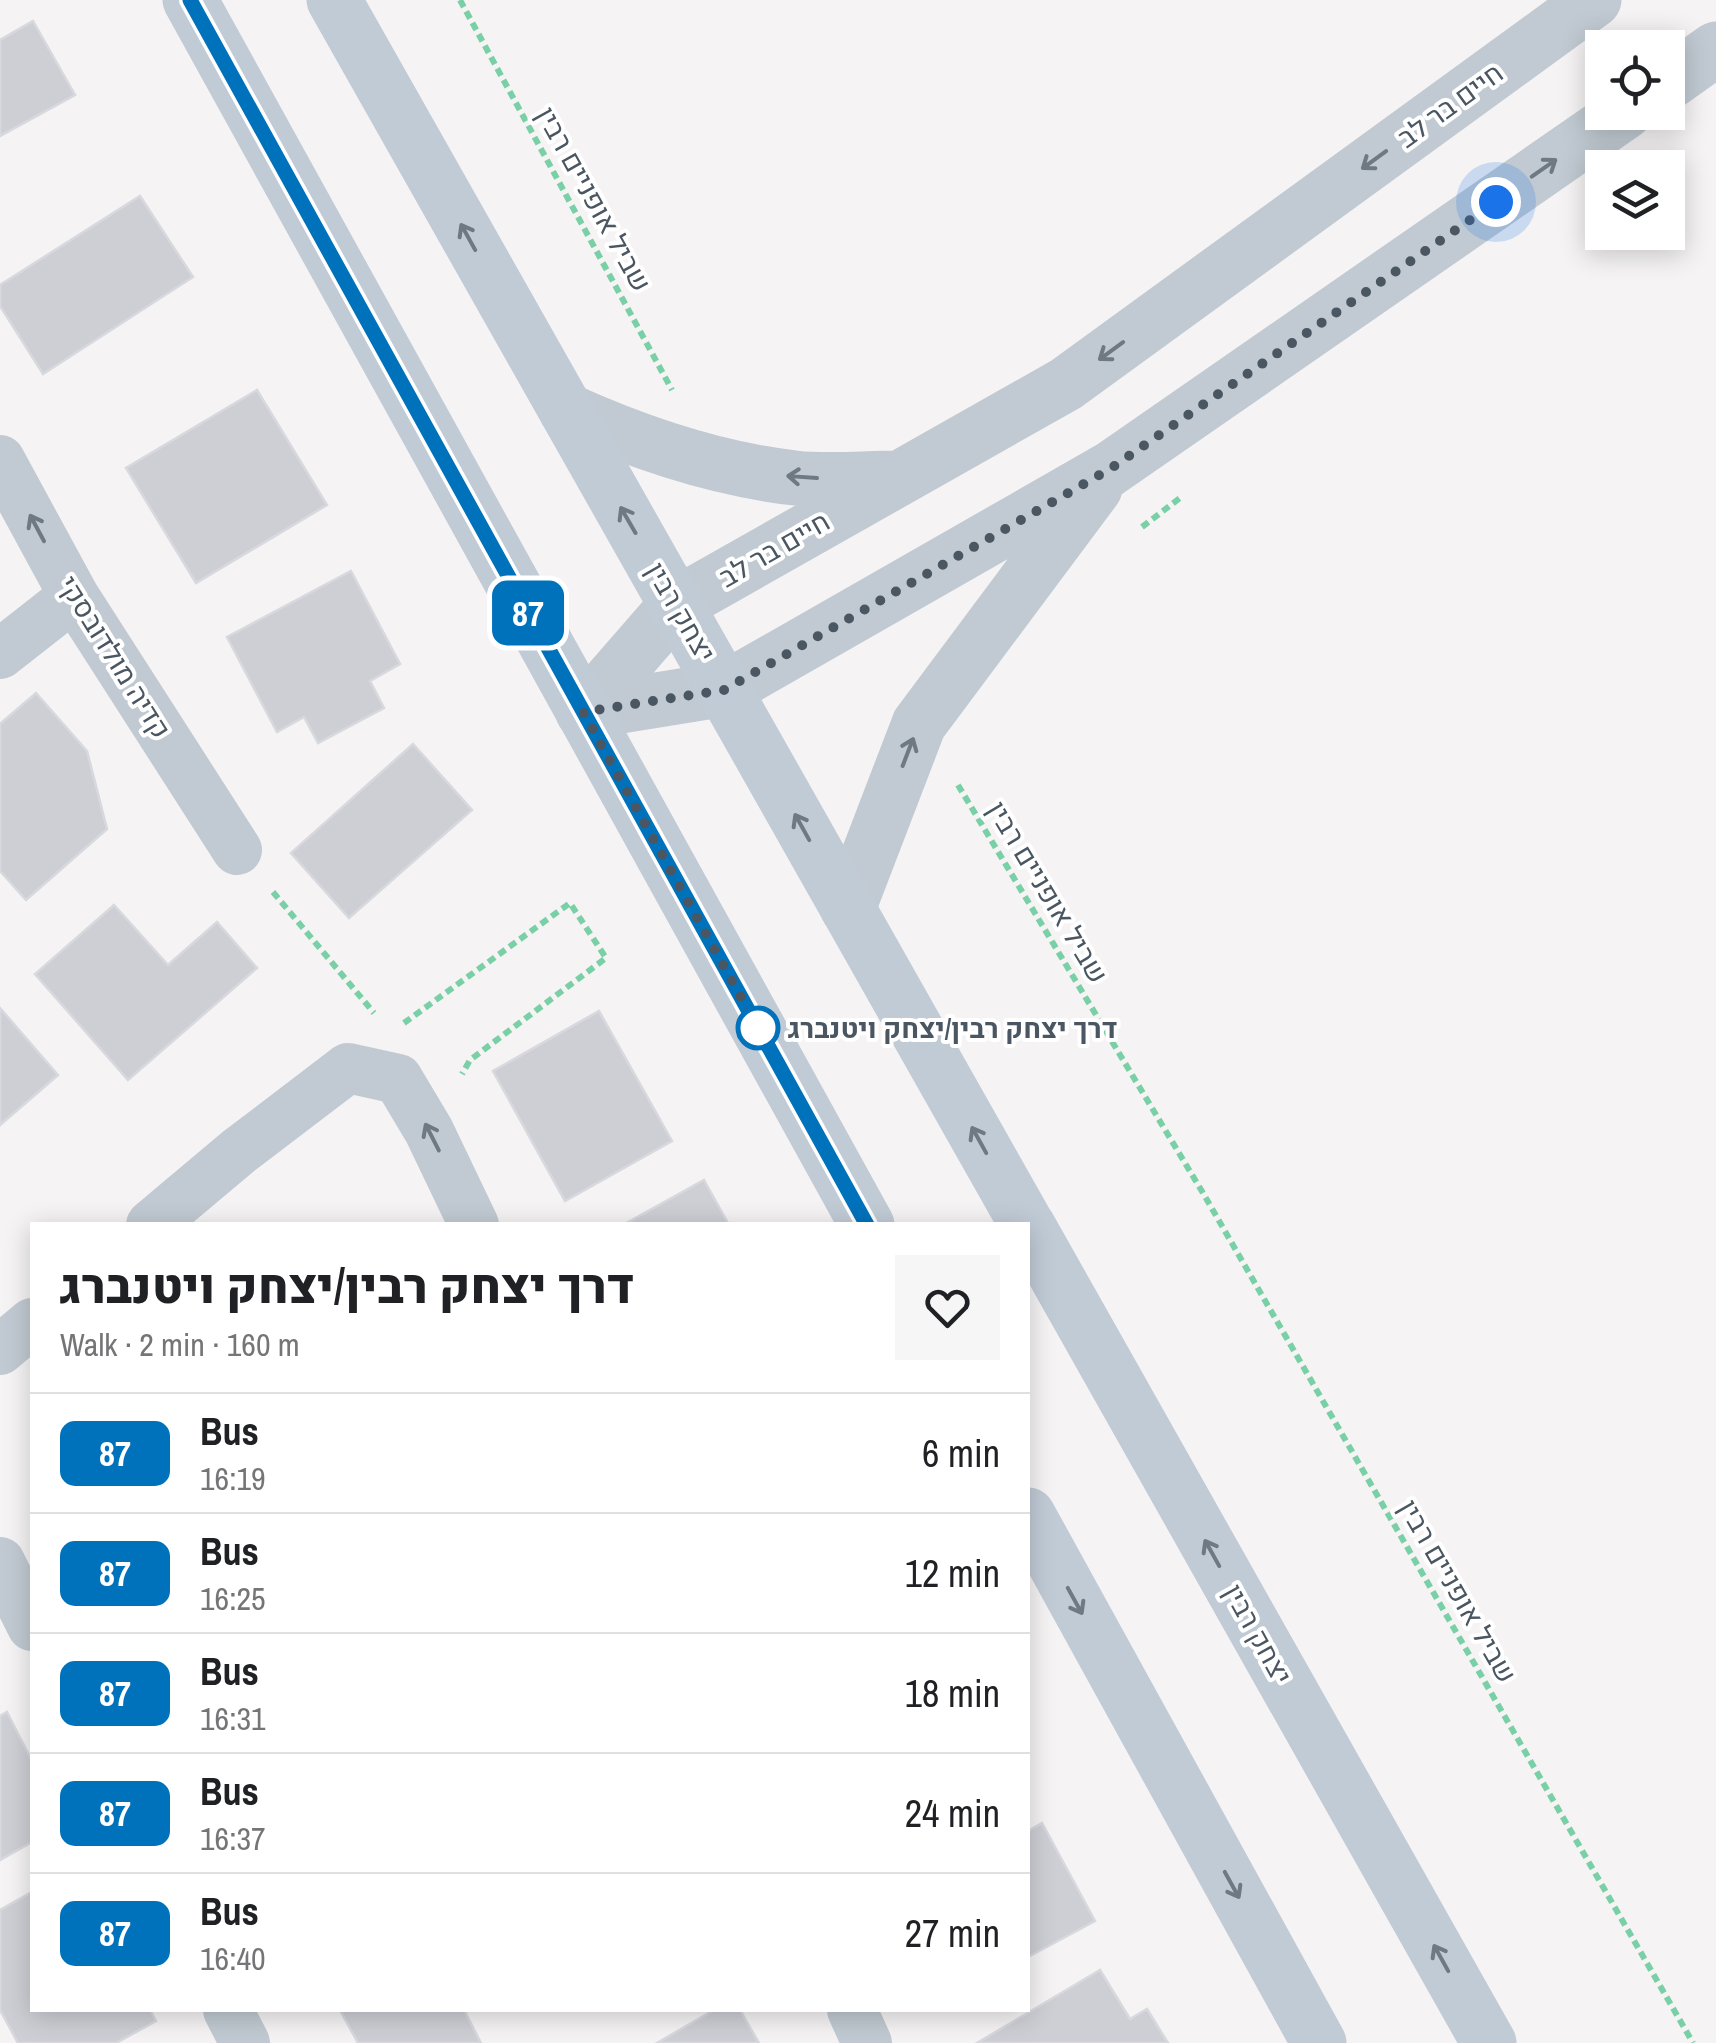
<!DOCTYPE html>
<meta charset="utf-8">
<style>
body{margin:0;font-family:"Archivo Narrow",Heebo,sans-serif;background:#f6f6f6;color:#202124;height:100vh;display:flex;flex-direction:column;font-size:38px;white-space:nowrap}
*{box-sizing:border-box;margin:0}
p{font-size:32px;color:#757577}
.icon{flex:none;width:55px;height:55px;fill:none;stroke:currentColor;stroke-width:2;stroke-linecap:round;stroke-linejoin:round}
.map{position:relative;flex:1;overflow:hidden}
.drawer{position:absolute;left:30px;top:1222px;width:1000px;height:790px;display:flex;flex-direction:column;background:#fff;border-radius:0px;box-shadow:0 5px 25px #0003}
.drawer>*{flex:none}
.badge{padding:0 20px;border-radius:15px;font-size:35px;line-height:65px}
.fabs{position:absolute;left:1585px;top:30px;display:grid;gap:20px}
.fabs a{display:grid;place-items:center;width:100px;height:100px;border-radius:0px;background:#fff;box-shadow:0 5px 25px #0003;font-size:50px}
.you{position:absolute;width:50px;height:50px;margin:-25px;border:8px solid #fff;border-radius:50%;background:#1a73e8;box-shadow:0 0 0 15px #1a73e833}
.map>.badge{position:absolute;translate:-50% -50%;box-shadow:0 0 0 5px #fff}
.round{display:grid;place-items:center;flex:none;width:105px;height:105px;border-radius:0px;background:#f6f6f6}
.head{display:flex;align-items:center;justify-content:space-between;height:170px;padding:0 30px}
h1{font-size:48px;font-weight:800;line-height:75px}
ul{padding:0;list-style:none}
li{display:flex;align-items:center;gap:30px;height:120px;padding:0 30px;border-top:2px solid #e0e0e0}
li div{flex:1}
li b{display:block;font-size:38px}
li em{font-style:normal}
li .badge{min-width:110px;font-weight:700;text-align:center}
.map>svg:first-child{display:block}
.building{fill:#cdcfd5;stroke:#d7d9de;stroke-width:2.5}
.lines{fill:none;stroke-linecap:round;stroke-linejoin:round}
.path{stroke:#7ad0a6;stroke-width:6;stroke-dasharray:8 5;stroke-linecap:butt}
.minor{stroke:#c1cad2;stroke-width:50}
.tertiary{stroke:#c1cad2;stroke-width:55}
.secondary{stroke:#c1cbd6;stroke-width:55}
.oneway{stroke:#6e7983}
.oneway2{stroke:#6e7984}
.line-casing{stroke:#fff;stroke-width:22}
.line{stroke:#0072bc;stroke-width:15}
.walk{stroke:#4a5661;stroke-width:10;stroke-dasharray:0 18}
.stop-dot{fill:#fff;stroke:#0072bc;stroke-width:5}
.labels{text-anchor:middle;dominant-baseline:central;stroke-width:8;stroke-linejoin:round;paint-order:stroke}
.street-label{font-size:28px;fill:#4a5661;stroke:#fff}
.stop-label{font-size:28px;font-weight:bold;fill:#4a5661;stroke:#fff;text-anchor:start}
</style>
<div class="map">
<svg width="1716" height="2043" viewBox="0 0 1716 2043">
<rect width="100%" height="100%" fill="#f5f3f3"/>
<path class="building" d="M33,21L75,95L0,136V40Z
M140,196L193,277L43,374L0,306V285Z
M257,390L327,505L196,583L126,468Z
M351,571L400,664L370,681L384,708L318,743L304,717L277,732L227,637Z
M36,693L87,751L107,829L26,900L0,871V724Z
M413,744L472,810L349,918L291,853Z
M114,905L168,965L217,922L257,968L128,1080L35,974Z
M0,1008L58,1075L0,1125Z
M599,1011L672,1141L565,1201L493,1071Z
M704,1180L729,1225H623Z
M7,1712L32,1761V1842L0,1860V1716Z
M1042,1823L1095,1921L1028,1957V1831Z
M32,1892V2010H150L156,2021L116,2043H18L0,2010V1910Z
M1100,1970L1130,2019L1147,2009L1168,2043H977Z
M340,2010H464L481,2043H358Z
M714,2010H740L759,2043H657Z"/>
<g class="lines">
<path class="path" d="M460,0L672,390
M1142,527L1180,498
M958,785L1203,1193L1693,2043
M273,892L374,1013
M404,1023L570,903L606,958L470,1060L462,1074"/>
<path class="minor" d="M0,460L74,596L237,850
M0,654L74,596
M151,1225L239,1151L348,1068L398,1079L429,1131L474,1225
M0,1350L32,1323
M0,1562L32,1626
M228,2010L245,2043
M852,2010L867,2043"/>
<path class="tertiary" d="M1668,83L1716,49
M566,410C639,443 716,469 795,478C828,482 863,478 896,478
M583,712L677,604L1066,384L1594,0
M583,712L725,689L1110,469L1625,112
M848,909L919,724L1095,488"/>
<path class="secondary" d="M190,0L867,1225
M334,0L1027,1225
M1028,1226L1489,2043
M1028,1515L1319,2043"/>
</g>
<defs><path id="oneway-shaft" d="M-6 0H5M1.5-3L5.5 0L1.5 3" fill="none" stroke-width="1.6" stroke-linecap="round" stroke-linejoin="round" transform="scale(2.5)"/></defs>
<g class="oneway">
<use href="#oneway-shaft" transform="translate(1374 160) rotate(144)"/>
<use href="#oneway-shaft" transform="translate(1544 168) rotate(-35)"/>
<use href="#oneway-shaft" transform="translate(1111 351) rotate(144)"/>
<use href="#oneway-shaft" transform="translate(802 477) rotate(-176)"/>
<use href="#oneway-shaft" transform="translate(37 528) rotate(-118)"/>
<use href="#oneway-shaft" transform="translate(908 752) rotate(-69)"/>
<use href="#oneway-shaft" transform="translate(432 1137) rotate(-117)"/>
</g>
<g class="oneway2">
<use href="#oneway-shaft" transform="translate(468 237) rotate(-119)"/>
<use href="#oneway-shaft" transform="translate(628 520) rotate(-120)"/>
<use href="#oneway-shaft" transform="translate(802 827) rotate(-119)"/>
<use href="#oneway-shaft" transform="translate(979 1140) rotate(-119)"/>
<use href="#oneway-shaft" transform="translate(1212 1553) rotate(-119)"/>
<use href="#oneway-shaft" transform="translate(1075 1601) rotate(61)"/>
<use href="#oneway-shaft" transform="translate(1232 1885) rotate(61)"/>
<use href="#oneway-shaft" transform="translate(1441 1958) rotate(-119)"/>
</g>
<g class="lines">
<defs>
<path id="line" d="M190,0L867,1225"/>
</defs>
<use href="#line" class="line-casing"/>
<use href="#line" class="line"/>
<path class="walk" d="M758,1028L583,712L724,690L1110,469L1496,202"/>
</g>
<circle class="stop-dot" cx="758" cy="1028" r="20"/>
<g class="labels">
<g class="street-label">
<text transform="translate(1450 105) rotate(-36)">חיים בר לב</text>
<text transform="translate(594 199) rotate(61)">שביל אופניים רבין</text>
<text transform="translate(774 549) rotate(-30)">חיים בר לב</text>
<text transform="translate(681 612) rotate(60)">יצחק רבין</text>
<text transform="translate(115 657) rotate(58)">קדיה מולדובסקי</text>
<text transform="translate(1048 892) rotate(59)">שביל אופניים רבין</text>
<text transform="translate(1458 1591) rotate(60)">שביל אופניים רבין</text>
<text transform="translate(1258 1634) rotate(61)">יצחק רבין</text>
</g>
<g class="stop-label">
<text x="788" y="1028">דרך יצחק רבין/יצחק ויטנברג</text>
</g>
</g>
</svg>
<div class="fabs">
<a><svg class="icon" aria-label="locate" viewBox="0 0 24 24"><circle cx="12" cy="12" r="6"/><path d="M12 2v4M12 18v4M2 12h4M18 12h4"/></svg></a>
<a><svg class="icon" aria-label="layers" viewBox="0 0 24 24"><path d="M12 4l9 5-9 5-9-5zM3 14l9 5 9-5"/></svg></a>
</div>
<div class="you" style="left:1496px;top:202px"></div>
<b class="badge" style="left:528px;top:613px;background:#0072bc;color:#fff">87</b>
<section class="drawer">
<div class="head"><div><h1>דרך יצחק רבין/יצחק ויטנברג</h1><p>Walk · 2 min · 160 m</p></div><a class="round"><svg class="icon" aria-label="heart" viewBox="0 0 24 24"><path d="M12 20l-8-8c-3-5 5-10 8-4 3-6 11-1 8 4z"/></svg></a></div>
<ul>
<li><span class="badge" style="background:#0072bc;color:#fff">87</span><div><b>Bus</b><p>16:19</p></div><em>6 min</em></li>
<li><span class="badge" style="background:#0072bc;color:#fff">87</span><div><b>Bus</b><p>16:25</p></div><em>12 min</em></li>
<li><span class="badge" style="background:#0072bc;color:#fff">87</span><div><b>Bus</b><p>16:31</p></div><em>18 min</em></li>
<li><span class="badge" style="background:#0072bc;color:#fff">87</span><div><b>Bus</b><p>16:37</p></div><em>24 min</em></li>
<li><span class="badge" style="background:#0072bc;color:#fff">87</span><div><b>Bus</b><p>16:40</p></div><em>27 min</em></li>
</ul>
</section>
</div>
